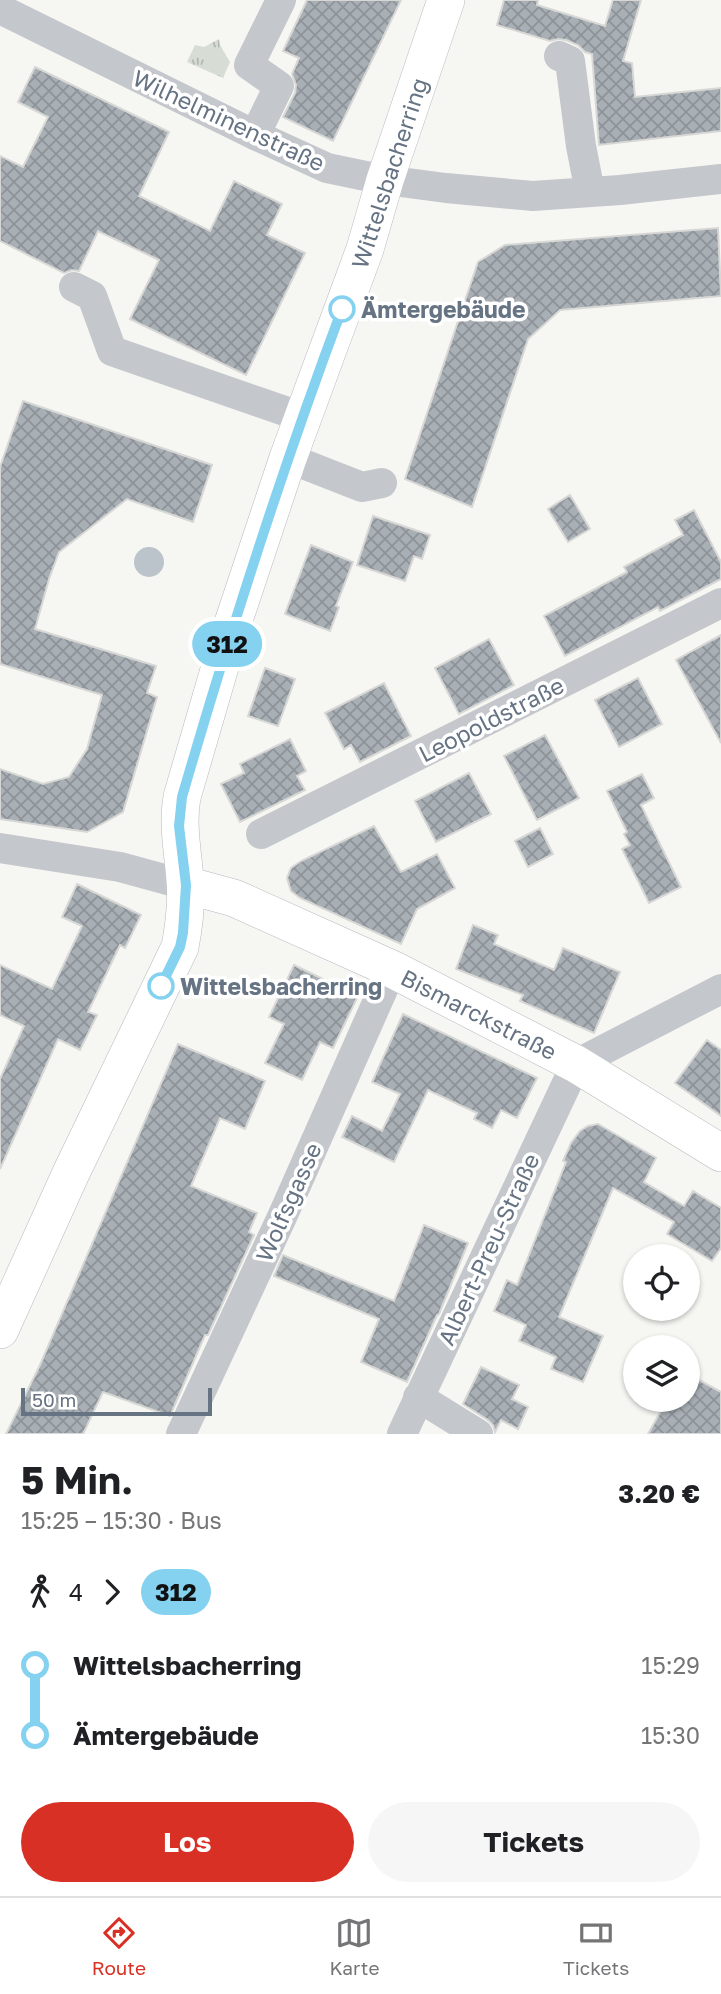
<!DOCTYPE html>
<html lang="de">
<meta charset="utf-8">
<style>
body{margin:0;font-family:"Golos Text",sans-serif;background:#f6f6f6;color:#202124;height:100vh;display:flex;flex-direction:column;font-size:26px;white-space:nowrap}
*{box-sizing:border-box;margin:0}
p{font-size:23px;color:#757577}
.icon{flex:none;width:38px;height:38px;fill:none;stroke:currentColor;stroke-width:2;stroke-linecap:round;stroke-linejoin:round}
.map{position:relative;height:1434px;overflow:hidden}
.sheet{display:flex;flex-direction:column;background:#fff;flex:1}
.sheet>*{flex:none}
.badge{padding:0 14px;border-radius:23px;font-size:24px;line-height:46px}
.controls{position:absolute;left:623px;top:1244px;display:grid;gap:14px}
.controls a{display:grid;place-items:center;width:77px;height:77px;border-radius:50%;background:#fff;box-shadow:0 2px 5px #0004;font-size:35px}
.scale{position:absolute;left:21px;bottom:18px;width:191px;box-sizing:border-box;padding-left:7px;border:4px solid #667383;border-top:0;font-size:19px;line-height:24px;white-space:nowrap;color:#667383;-webkit-text-stroke:5px #fff;paint-order:stroke}
.map>.badge{position:absolute;translate:-50% -50%;box-shadow:0 0 0 4px #fff}
.legs{display:flex;align-items:center;gap:10px;height:77px;padding:0 21px;font-size:23px}
.legs p{margin-inline-start:auto}
.headline{display:flex;align-items:center;justify-content:space-between;height:119px;padding:0 21px}
h1{font-size:38px;font-weight:700;line-height:52px}
.action{display:flex;gap:14px;margin-top:auto;padding:14px 21px}
.action a{flex:1;height:80px;border-radius:42px;background:#d93025;color:#fff;font-size:28px;font-weight:700;line-height:80px;text-align:center}
.action a+a{background:#f6f6f6;color:#202124}
ul{padding:0 21px;list-style:none}
li{display:flex;align-items:center;gap:24px;height:70px;font-size:26px}
li i{display:grid;place-items:center;width:10px;height:100%;margin:0 9px;background:currentColor}
li i::after{content:'';width:18px;height:18px;margin:-9px;border:5px solid;border-radius:50%;background:#fff}
li p{margin-inline-start:auto}
li:first-child i{background:linear-gradient(#0000 50%,currentColor 0)}
li:last-child i{background:linear-gradient(currentColor 50%,#0000 0)}
.dock{display:flex;justify-content:space-around;align-items:center;height:98px;border-top:2px solid #e0e0e0;background:#fff;font-size:19px;color:#757577}
.dock a{display:grid;justify-items:center;gap:4px}
.dock .selected{color:#d93025}
.map>svg:first-child{display:block}
.grass{fill:url(#grass-tufts)}
.water{fill:#bbc4ca}
.building{fill:url(#building-cross-hatch);stroke:#d7d8d5;stroke-width:2}
.lines{fill:none;stroke-linecap:round;stroke-linejoin:round}
.major-casing{stroke:#b5b9bd;stroke-width:38}
.minor{stroke:#c4c7cb;stroke-width:30}
.major{stroke:#fff;stroke-width:37}
.line-1-casing{stroke:#fff;stroke-width:16}
.line-1{stroke:#84d2f0;stroke-width:10}
.stop-1-dot{fill:#fff;stroke:#84d2f0;stroke-width:3.5}
.labels{text-anchor:middle;dominant-baseline:central;stroke-width:7;stroke-linejoin:round;paint-order:stroke}
.street-label{font-size:23px;fill:#667383;stroke:#fff}
.stop-label{font-size:23px;font-weight:bold;fill:#667383;stroke:#fff;text-anchor:start}
</style>
<div class="map">
<svg width="721" height="1434" viewBox="0 0 721 1434">
<defs>
<pattern id="grass-tufts" width="24" height="20" patternUnits="userSpaceOnUse" patternTransform="scale(1.75)"><rect width="24" height="20" fill="#d7ddd4"/><path d="M3 7l-1-3M5 7V3M7 7l1-3M15 17l-1-3M17 17v-4M19 17l1-3" fill="none" stroke="#b2b8b1"/></pattern>
<pattern id="building-cross-hatch" width="8" height="8" patternUnits="userSpaceOnUse" patternTransform="scale(1.75)"><rect width="8" height="8" fill="#a8afb5"/><path d="M0 0l8 8M0 8l8-8" fill="none" stroke="#8d9399"/></pattern>
</defs>
<rect width="100%" height="100%" fill="#f6f6f3"/>
<path class="grass" d="M219,39L220,45L230,62L223,78L187,62L195,45L204,47Z"/>
<path class="water" d="M134 562a15 15 0 1 1 30 0a15 15 0 1 1-30 0Z"/>
<path class="building" d="M307,0H401L333,141L283,117L295,93L296,85L292,74L299,58L283,51Z
M504,0H538L537,5L605,26L613,0H641L623,61L632,63L635,97L721,88V131L599,145L592,54L585,52L578,45L566,40L558,39L550,41L497,25Z
M35,67L169,132L139,196L210,231L234,181L282,204L267,235L305,253L246,375L130,319L159,260L98,231L79,271L72,270L64,273L0,241V156L23,167L48,117L18,102Z
M718,228L721,296L560,310L528,339L472,507L405,479L478,262L505,245Z
M23,401L212,465L193,522L127,499L59,552L49,579L35,629L156,666L147,693L157,697L123,812L87,832L0,819V769L43,784L69,777L87,749L102,695L0,664V467Z
M570,495L590,529L568,542L548,509Z
M694,510L721,562V579L660,611L658,607L565,656L544,616L627,572L624,567L683,535L675,520Z
M373,516L430,535L422,559L414,556L405,581L357,565Z
M311,545L353,562L336,606L339,607L330,631L285,614Z
M721,635V743L676,660Z
M489,639L514,685L459,714L435,668Z
M265,668L295,679L278,726L248,716Z
M638,678L662,724L619,747L595,700Z
M384,683L411,736L360,762L351,745L344,749L325,713Z
M545,735L579,798L537,820L504,756Z
M290,739L306,771L297,776L305,790L240,822L221,784L244,773L240,764Z
M469,773L491,814L436,842L415,801Z
M642,774L654,798L641,805L681,887L649,903L622,849L630,845L624,834L627,832L607,791Z
M374,826L401,872L437,854L455,888L417,909L401,944L300,898L291,891L287,878L291,868L301,861Z
M540,828L553,854L528,867L515,841Z
M77,884L141,915L125,948L120,945L88,1012L97,1015L80,1050L58,1039L0,1169V1079L24,1026L0,1015V965L52,989L82,926L62,917Z
M473,925L498,935L494,944L554,970L563,948L620,972L594,1033L520,1001L523,995L456,969Z
M294,965L358,996L333,1048L320,1042L302,1080L265,1063L284,1024L269,1017Z
M403,1014L537,1078L517,1118L501,1110L492,1128L474,1119L477,1113L428,1090L394,1162L342,1137L352,1116L382,1131L400,1094L372,1082Z
M707,1040L721,1050V1116L675,1083Z
M178,1044L265,1081L245,1129L220,1118L191,1186L257,1213L249,1232L254,1235L208,1335H205L170,1416L103,1392L83,1434H6L40,1365Z
M598,1124L656,1158L644,1182L684,1206L693,1191L721,1208V1248L712,1261L667,1234L674,1222L613,1188L559,1317L603,1336L583,1382L551,1369L556,1357L519,1341L526,1325L494,1311L507,1280L517,1285L566,1162L563,1161L571,1143L580,1131L588,1126Z
M424,1225L468,1243L439,1314L437,1315L407,1382L361,1362L379,1319L274,1276L283,1255L394,1301Z
M481,1367L519,1385L512,1399L528,1407L518,1429L501,1420L495,1432L493,1425L488,1420L463,1404Z
M688,1374L721,1392V1434H648L667,1400H688Z"/>
<g class="lines">
<defs>
<path id="major" d="M186,885L234,898L392,969L576,1064L721,1153
M0,1330L71,1173L180,947C184,926 187,902 185,880C183,852 177,825 182,797L231,629L288,458L365,249L385,180L446,0"/>
</defs>
<use href="#major" class="major-casing"/>
<path class="minor" d="M0,9L255,135L327,168L385,180L446,188L533,196L620,190L721,179
M559,56L570,61L581,146L590,192
M255,135L279,86L249,65L281,0
M74,287L92,296L112,351L302,417
M288,458L362,487L382,483
M261,834L721,603
M0,848L120,867L186,885
M418,1397L478,1434
M181,1434L282,1217L392,969
M402,1434L576,1064L721,989"/>
<use href="#major" class="major"/>
</g>
<g class="lines">
<defs>
<path id="line-1" d="M161,986L180,947L183,933L186,885L179,826L182,797C230,632 282,469 342,309"/>
</defs>
<use href="#line-1" class="line-1-casing"/>
<use href="#line-1" class="line-1"/>
</g>
<g class="stop-1-dot">
<circle cx="342" cy="309" r="12"/>
<circle cx="161" cy="986" r="12"/>
</g>
<g class="labels">
<g class="street-label">
<text transform="translate(229 120) rotate(25)">Wilhelminenstraße</text>
<text transform="translate(389 173) rotate(-72)">Wittelsbacherring</text>
<text transform="translate(491 719) rotate(-27)">Leopoldstraße</text>
<text transform="translate(479 1014) rotate(27)">Bismarckstraße</text>
<text transform="translate(288 1202) rotate(-66)">Wolfsgasse</text>
<text transform="translate(488 1249) rotate(-65)">Albert-Preu-Straße</text>
</g>
<g class="stop-label">
<text x="361" y="309">Ämtergebäude</text>
<text x="180" y="986">Wittelsbacherring</text>
</g>
</g>
</svg>
<div class="controls">
<a><svg class="icon" aria-label="locate" viewBox="0 0 24 24"><circle cx="12" cy="12" r="6"/><path d="M12 2v4M12 18v4M2 12h4M18 12h4"/></svg></a>
<a><svg class="icon" aria-label="layers" viewBox="0 0 24 24"><path d="M12 4l9 5-9 5-9-5zM3 14l9 5 9-5"/></svg></a>
</div>
<div class="scale">50 m</div>
<b class="badge" style="left:227px;top:644px;background:#84d2f0;color:#111">312</b>
</div>
<section class="sheet">
<div class="headline"><div><h1>5 Min.</h1><p>15:25 – 15:30 · Bus</p></div><b>3.20 €</b></div>
<div class="legs"><svg class="icon" aria-label="walk" viewBox="0 0 24 24"><circle cx="13" cy="4" r="2"/><path d="M13 8l-2 6 4 7M11 14l-3 7M7 12l3-4h3l4 4"/></svg>4<svg class="icon" aria-label="forward" viewBox="0 0 24 24"><path d="M9 5l7 7-7 7"/></svg><b class="badge" style="background:#84d2f0;color:#111">312</b></div>
<ul>
<li><i style="color:#84d2f0"></i><b>Wittelsbacherring</b><p>15:29</p></li>
<li><i style="color:#84d2f0"></i><b>Ämtergebäude</b><p>15:30</p></li>
</ul>
<div class="action"><a>Los</a><a>Tickets</a></div>
</section>
<nav class="dock">
<a class="selected"><svg class="icon" aria-label="directions" viewBox="0 0 24 24"><path d="M12 3l9 9-9 9-9-9zM9 14v-3h6M13 9l2 2-2 2"/></svg>Route</a>
<a><svg class="icon" aria-label="map" viewBox="0 0 24 24"><path d="M3 6l6-2 6 2 6-2v14l-6 2-6-2-6 2zM9 4v14M15 6v14"/></svg>Karte</a>
<a><svg class="icon" aria-label="tickets" viewBox="0 0 24 24"><path d="M3 7h18v10H3zM15 7v10"/></svg>Tickets</a>
</nav>
